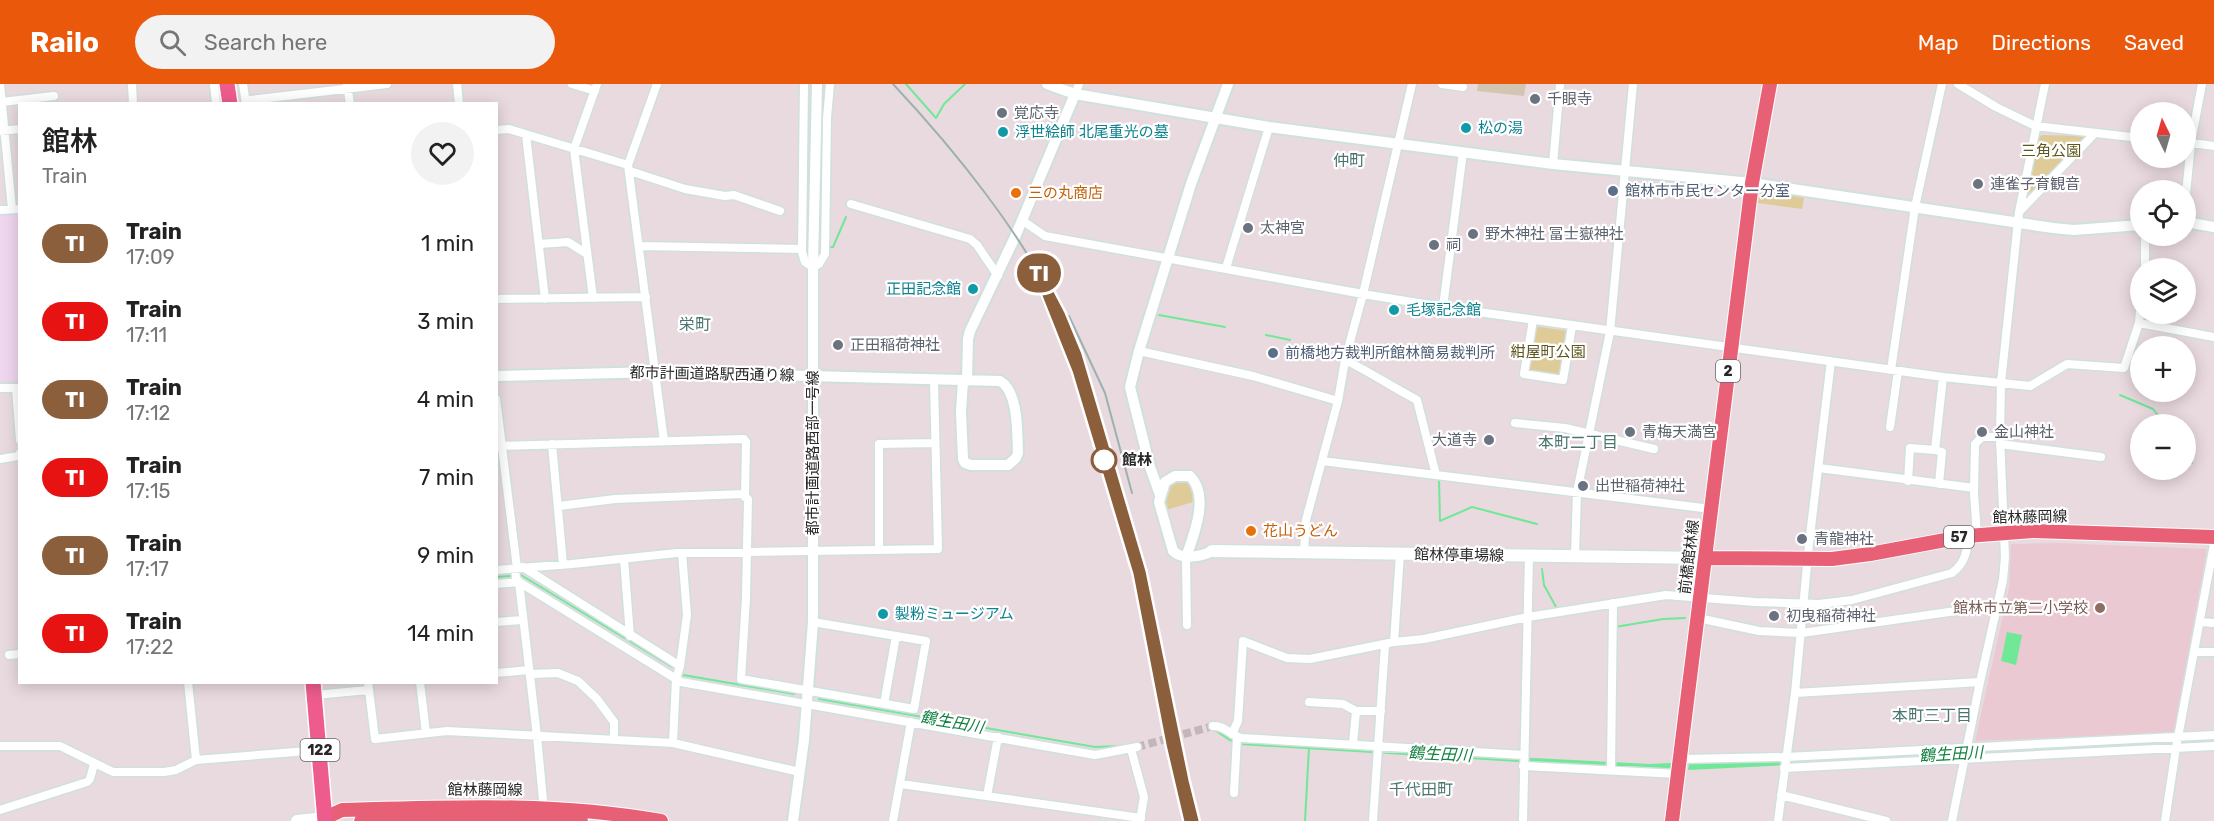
<!DOCTYPE html>
<meta charset="utf-8">
<style>
body{margin:0;font-family:Rubik,"Noto Sans JP",sans-serif;background:#f2f2f2;color:#222;height:100vh;display:flex;flex-direction:column;font-size:22px;white-space:nowrap}
*{box-sizing:border-box;margin:0}
p{font-size:20px;color:#767676}
.icon{flex:none;width:33px;height:33px;fill:none;stroke:currentColor;stroke-width:2;stroke-linecap:round;stroke-linejoin:round}
.map{position:relative;flex:1;overflow:hidden}
.details{position:absolute;left:18px;top:18px;width:480px;height:582px;display:flex;flex-direction:column;background:#fff;border-radius:0px;box-shadow:0 3px 15px #0003}
.details>*{flex:none}
.badge{padding:0 12px;border-radius:20px;font-size:21px;line-height:39px}
.needle{width:39px;rotate:355deg}
.fabs{position:absolute;left:2130px;top:18px;display:grid;gap:12px}
.fabs a{display:grid;place-items:center;width:66px;height:66px;border-radius:50%;background:#fff;box-shadow:0 3px 15px #0003;font-size:30px}
.map>.badge{position:absolute;translate:-50% -50%;box-shadow:0 0 0 3px #fff}
.round{display:grid;place-items:center;flex:none;width:63px;height:63px;border-radius:32px;background:#f2f2f2}
.head{display:flex;align-items:center;justify-content:space-between;height:102px;padding:0 24px}
h1{font-size:28px;font-weight:600;line-height:45px}
ul{padding:0;list-style:none}
li{display:flex;align-items:center;gap:18px;height:78px;padding:0 24px}
li div{flex:1}
li b{display:block;font-size:22px}
li em{font-style:normal}
li .badge{min-width:66px;font-weight:700;text-align:center}
header{display:flex;align-items:center;gap:36px;box-sizing:border-box;height:84px;padding:0 30px;background:#ea580c;color:#fff}
header strong{font-size:28px}
nav{display:flex;gap:33px;margin-inline-start:auto;font-size:21px}
.search{width:420px;height:54px;background:#f2f2f2;display:flex;align-items:center;gap:15px;box-sizing:border-box;padding:0 21px;border-radius:33px;color:#767676;font-size:22px}
.map>svg:first-child{display:block}
.education{fill:#ebc9d2}
.medical{fill:#f0d7f0}
.green{fill:#decb98}
.cemetery{fill:#d2c5b2}
.water{fill:#71e798}
.lines{fill:none;stroke-linecap:round;stroke-linejoin:round}
.stream{stroke:#71e798;stroke-width:2}
.minor-tunnel{stroke:#c2b6ba;stroke-width:8;stroke-dasharray:8 4;stroke-linecap:butt}
.minor-casing{stroke:#cfe0de;stroke-width:11}
.tertiary-casing{stroke:#cfe0de;stroke-width:14}
.secondary-casing{stroke:#cfe0de;stroke-width:15}
.primary-casing{stroke:#fff;stroke-width:16}
.trunk-casing{stroke:#fff;stroke-width:18}
.minor{stroke:#fff;stroke-width:8}
.tertiary{stroke:#fff;stroke-width:10}
.secondary{stroke:#fff;stroke-width:12}
.primary{stroke:#e86076;stroke-width:14}
.trunk{stroke:#ee5c8e;stroke-width:15}
.rail{stroke:#9db1af;stroke-width:2}
.line-casing{stroke:#fff;stroke-width:14}
.line{stroke:#8b5e3c;stroke-width:9}
.worship-dot{fill:#6b7280;stroke:#fff;stroke-width:2}
.culture-dot{fill:#0f9aa8;stroke:#fff;stroke-width:2}
.service-dot{fill:#5c6f8a;stroke:#fff;stroke-width:2}
.food-dot{fill:#e8710a;stroke:#fff;stroke-width:2}
.stop-dot{fill:#fff;stroke:#8b5e3c;stroke-width:3}
.education-dot{fill:#8d6e63;stroke:#fff;stroke-width:2}
.labels{text-anchor:middle;dominant-baseline:central;stroke-width:4.5;stroke-linejoin:round;paint-order:stroke}
.shield{fill:#fff;stroke:#686868;stroke-width:1.5}
.shield-label{font-size:14px;font-weight:bold;fill:#282828}
.worship-label{font-size:15px;fill:#5b616d;stroke:#fff;text-anchor:start}
.culture-label{font-size:15px;fill:#0d838f;stroke:#fff;text-anchor:start}
.park-label{font-size:15px;fill:#5f561d;stroke:#fff}
.service-label{font-size:15px;fill:#4e5e75;stroke:#fff;text-anchor:start}
.food-label{font-size:15px;fill:#c56008;stroke:#fff;text-anchor:start}
.street-label{font-size:15px;fill:#282828;stroke:#fff}
.stop-label{font-size:15px;font-weight:bold;fill:#282828;stroke:#fff;text-anchor:start}
.education-label{font-size:15px;fill:#785e54;stroke:#fff;text-anchor:end}
.neighbourhood-label{font-size:16px;fill:#4b7570;stroke:#fff}
.water-label{font-size:16px;font-style:italic;fill:#148242;stroke:#fff}
</style>
<header>
<strong>Railo</strong>
<div class="search"><svg class="icon" aria-label="search" viewBox="0 0 24 24"><circle cx="10" cy="10" r="6"/><path d="M15 15l6 6"/></svg>Search here</div>
<nav><a>Map</a><a>Directions</a><a>Saved</a></nav>
</header>
<div class="map">
<svg width="2214" height="737" viewBox="0 0 2214 737">
<rect width="100%" height="100%" fill="#e9dadf"/>
<path class="education" d="M2058,459L2207,465L2174,649L1975,657L2009,504L2011,460Z"/>
<path class="medical" d="M19,128V296L0,297V130Z"/>
<path class="green" d="M2042,51L2086,52V56L2031,109L2027,107L2038,54Z
M1763,107L1804,113L1802,125L1758,119L1759,111Z
M1534,242L1568,247L1561,292L1527,289Z
M1176,397C1192,396 1195,406 1195,421L1193,418L1166,426L1164,412L1166,403Z"/>
<path class="cemetery" d="M1478,0H1526L1524,12L1477,7Z"/>
<path class="water" d="M2007,548L2022,551L2016,581L2001,577Z
M1217,644L1230,652L1496,672L1650,680L1671,679L1670,685L1651,686L1240,661L1231,658L1213,646Z
M2214,654V660L1688,686L1689,679Z"/>
<g class="lines">
<path class="stream" d="M906,0L936,34L944,20L965,0
M830,163H833L846,133
M1159,231L1225,243
M1266,251L1290,256
M2120,311L2153,325L2165,340
M2186,377L2192,379
M1439,395L1440,437L1472,423L1537,440
M1542,485L1544,501L1556,523
M521,491L672,583
M496,493L511,492
M1615,543L1663,535L1685,534
M683,591L794,610
M819,615L1095,663L1120,662
M1305,737L1309,663"/>
<path class="minor-tunnel" d="M1137,663L1213,642"/>
<defs>
<path id="minor" d="M0,0L12,125
M132,0L133,20
M214,0L216,20
M243,0L246,20
M347,0L350,20
M457,0L459,20
M572,0L595,7
M804,0L802,168L805,178L813,183L819,180L825,170L827,34L830,0
M1442,0L1463,3
M1958,0L1996,23L2035,42L2140,54
M1075,10L1079,0
M2,18L54,12
M247,20L251,16L387,0
M496,46L509,45L628,81L664,357
M0,47L20,45
M526,51L545,215
M2186,58L2214,62
M1553,80L1560,0
M628,81L657,0
M630,87L685,105L725,112L734,111L780,127
M2186,110L2191,58L2202,0
M851,120L970,155L977,161L998,192
M0,126L20,125
M2020,127L2094,50
M1023,137L1045,152L1363,210L1443,223L1943,293L2030,302L2067,280L2124,284L2139,239L2140,226
M539,160L568,158L587,170
M639,162L802,165
M1226,184L1269,43
M2145,184V152
M593,214L574,65L597,0
M496,215L646,213
M1443,223L1463,68
M1533,236L1524,290L1563,296L1572,242
M2139,239L2214,253
M1139,267L1253,292L1338,317
M1345,276C1370,288 1392,303 1417,316L1436,391L1711,425
M1891,286L1915,123L1942,0
M0,304H20
M16,304L20,356
M496,315L517,484
M1515,339L1565,344L1654,365
M1890,343L1898,287
M552,360L563,480
M2000,360L2101,373
M496,362L744,355L746,358L745,413
M1935,366L1942,368L1939,400
M0,375L18,372L20,369
M1322,377L1436,391
M1819,384L1974,404
M1908,397L1910,364L1935,366L1943,293
M559,422L615,415L743,410L748,415L746,514L741,595L914,625L926,557L813,538
M1977,451L1974,409L1975,360L1982,353H2000
M879,465V360L935,359
M1304,468L1306,436L1338,317L1345,276L1363,210L1412,0
M1575,472L1577,408L1610,248L1633,0
M1186,473L1187,541
M624,475L630,552
M523,483L680,582L676,595L673,659
M515,484L516,494L519,498L537,652L544,727
M496,486L572,480L677,469L938,465L934,297
M496,500L519,498L681,598L1095,671L1137,663
M1698,534L1759,547L1802,549L1998,521
M496,538L523,536
M2200,538L2214,539
M1394,558L1400,470
M2194,568H2214
M9,571L20,570
M680,582L687,531L682,469
M496,589L529,586
M530,590L558,589L578,597L597,615L614,638V656
M188,598L196,676
M368,598L375,655L447,647L673,659L800,688
M420,598L426,649
M1795,609L1980,598
M315,611L368,606
M1309,618L1343,620L1356,627H1381
M884,620L896,552
M1213,642C1224,641 1231,652 1242,654L1524,671
M1232,650L1238,637L1243,557L1287,574L1310,575L1394,558L1424,555L1528,533L1666,511L1755,518L1819,520L1852,516L1952,489C1965,479 1968,467 1967,452
M1353,660L1356,627
M0,662H60L113,688H164L176,686L196,676L320,666
M1131,665L1144,713L1140,737
M1681,675L1786,673L2214,651
M1523,682L1678,690
M1784,684L2214,662
M1611,686L1613,519
M901,700L1141,734
M1234,709L1237,653
M1781,711L1886,737
M987,712L998,653
M0,726L87,698L90,695L94,680
M893,737L911,638
M1373,737L1385,561
M1523,737L1529,472
M1778,737L1795,609L1809,460L1831,277
M1952,737L1980,598L2003,496L2005,473L2000,353L2001,299L2019,128L2045,0
M2165,737L2176,664L2214,460"/>
<path id="tertiary" d="M1047,0L1075,10L1269,43L1553,80L1752,99L2053,144L2074,146L2140,141
M2186,138L2214,143
M496,292L656,288L1000,297C1019,308 1017,350 1018,369L1016,374L1008,381H971L965,379L963,375L961,328L963,297
M967,297L968,255L970,247L1015,153L1075,10
M1160,411L1150,383L1130,303L1139,267L1191,100L1228,0
M1186,473C1194,451 1210,411 1190,392H1175L1165,398L1159,418L1173,467C1182,476 1201,473 1212,467
M793,737L804,656L813,538V183L817,0"/>
<path id="secondary" d="M1212,467L1706,474
M297,737L325,734"/>
<path id="primary" d="M1706,474L1832,475L1870,470L1967,452L2033,447L2214,453
M325,734L342,726C449,723 555,718 661,737
M361,737L517,734L581,737
M1672,737L1752,99L1770,0"/>
<path id="trunk" d="M227,0L230,20
M313,598L325,737"/>
</defs>
<use href="#minor" class="minor-casing"/>
<use href="#tertiary" class="tertiary-casing"/>
<use href="#secondary" class="secondary-casing"/>
<use href="#primary" class="primary-casing"/>
<use href="#trunk" class="trunk-casing"/>
<use href="#minor" class="minor"/>
<use href="#tertiary" class="tertiary"/>
<use href="#secondary" class="secondary"/>
<use href="#primary" class="primary"/>
<use href="#trunk" class="trunk"/>
<path class="rail" d="M893,0C953,64 1023,150 1060,230C1081,273 1092,321 1105,367C1120,416 1137,465 1148,515C1164,589 1173,664 1194,737
M1035,198L1071,283L1104,396
M1069,232L1105,309L1132,409"/>
</g>
<g class="lines">
<defs>
<path id="line" d="M1189,737L1171,660L1138,489L1077,286L1038,188L1060,230L1077,271L1141,488L1184,697L1194,737"/>
</defs>
<use href="#line" class="line-casing"/>
<use href="#line" class="line"/>
</g>
<g class="worship-dot">
<circle cx="1535" cy="15" r="6"/>
<circle cx="1002" cy="29" r="6"/>
<circle cx="1978" cy="100" r="6"/>
<circle cx="1248" cy="144" r="6"/>
<circle cx="1473" cy="150" r="6"/>
<circle cx="1434" cy="161" r="6"/>
<circle cx="838" cy="261" r="6"/>
<circle cx="1630" cy="348" r="6"/>
<circle cx="1982" cy="348" r="6"/>
<circle cx="1489" cy="356" r="6"/>
<circle cx="1583" cy="402" r="6"/>
<circle cx="1802" cy="455" r="6"/>
<circle cx="1774" cy="532" r="6"/>
</g>
<g class="culture-dot">
<circle cx="1466" cy="44" r="6"/>
<circle cx="1003" cy="48" r="6"/>
<circle cx="973" cy="205" r="6"/>
<circle cx="1394" cy="226" r="6"/>
<circle cx="883" cy="530" r="6"/>
</g>
<g class="service-dot">
<circle cx="1613" cy="107" r="6"/>
<circle cx="1273" cy="269" r="6"/>
</g>
<g class="food-dot">
<circle cx="1016" cy="109" r="6"/>
<circle cx="1251" cy="447" r="6"/>
</g>
<circle class="stop-dot" cx="1104" cy="376" r="12"/>
<circle class="education-dot" cx="2100" cy="524" r="6"/>
<g class="labels">
<g class="shield">
<rect x="1716" y="276" width="24" height="22" rx="4.5"/>
<rect x="1944" y="442" width="30" height="22" rx="4.5"/>
<rect x="300.5" y="655" width="39" height="22" rx="4.5"/>
</g>
<g class="shield-label">
<text x="1728" y="287">2</text>
<text x="1959" y="453">57</text>
<text x="320" y="666">122</text>
</g>
<g class="worship-label">
<text x="1547" y="15">千眼寺</text>
<text x="1014" y="29">覚応寺</text>
<text x="1990" y="100">連雀子育観音</text>
<text x="1260" y="144">太神宮</text>
<text x="1485" y="150">野木神社 冨士嶽神社</text>
<text x="1446" y="161">祠</text>
<text x="850" y="261">正田稲荷神社</text>
<text x="1642" y="348">青梅天満宮</text>
<text x="1994" y="348">金山神社</text>
<text x="1477" y="356" text-anchor="end">大道寺</text>
<text x="1595" y="402">出世稲荷神社</text>
<text x="1814" y="455">青龍神社</text>
<text x="1786" y="532">初曳稲荷神社</text>
</g>
<g class="culture-label">
<text x="1478" y="44">松の湯</text>
<text x="1015" y="48">浮世絵師 北尾重光の墓</text>
<text x="961" y="205" text-anchor="end">正田記念館</text>
<text x="1406" y="226">毛塚記念館</text>
<text x="895" y="530">製粉ミュージアム</text>
</g>
<g class="park-label">
<text x="2051" y="67">三角公園</text>
<text x="1548" y="268">紺屋町公園</text>
</g>
<g class="service-label">
<text x="1625" y="107">館林市市民センター分室</text>
<text x="1285" y="269">前橋地方裁判所館林簡易裁判所</text>
</g>
<g class="food-label">
<text x="1028" y="109">三の丸商店</text>
<text x="1263" y="447">花山うどん</text>
</g>
<g class="street-label">
<text transform="translate(712 290) rotate(1)">都市計画道路駅西通り線</text>
<text transform="translate(813 369) rotate(-90)">都市計画道路西部一号線</text>
<text transform="translate(2030 433) rotate(-1)">館林藤岡線</text>
<text transform="translate(1459 471) rotate(1)">館林停車場線</text>
<text transform="translate(1689 473) rotate(-83)">前橋館林線</text>
<text x="485" y="706">館林藤岡線</text>
</g>
<g class="stop-label">
<text x="1122" y="376">館林</text>
</g>
<g class="education-label">
<text x="2088" y="524">館林市立第二小学校</text>
</g>
<g class="neighbourhood-label">
<text x="1349" y="76">仲町</text>
<text x="695" y="240">栄町</text>
<text x="1578" y="358">本町二丁目</text>
<text x="1932" y="631">本町三丁目</text>
<text x="1421" y="705">千代田町</text>
</g>
<g class="water-label">
<text transform="translate(952 638) rotate(10)">鶴生田川</text>
<text transform="translate(1440 670) rotate(3)">鶴生田川</text>
<text transform="translate(1951 670) rotate(-3)">鶴生田川</text>
</g>
</g>
</svg>
<div class="fabs">
<a><svg class="needle" viewBox="-14 -14 28 28"><path d="M0-13l5 13h-10z" fill="#e53935"/><path d="M0 13l5-13h-10z" fill="#767676"/></svg></a>
<a><svg class="icon" aria-label="locate" viewBox="0 0 24 24"><circle cx="12" cy="12" r="6"/><path d="M12 2v4M12 18v4M2 12h4M18 12h4"/></svg></a>
<a><svg class="icon" aria-label="layers" viewBox="0 0 24 24"><path d="M12 4l9 5-9 5-9-5zM3 14l9 5 9-5"/></svg></a>
<a>+</a>
<a>−</a>
</div>
<b class="badge" style="left:1039px;top:189px;background:#8b5e3c;color:#fff">TI</b>
<section class="details">
<div class="head"><div><h1>館林</h1><p>Train</p></div><a class="round"><svg class="icon" aria-label="heart" viewBox="0 0 24 24"><path d="M12 20l-8-8c-3-5 5-10 8-4 3-6 11-1 8 4z"/></svg></a></div>
<ul>
<li><span class="badge" style="background:#8b5e3c;color:#fff">TI</span><div><b>Train</b><p>17:09</p></div><em>1 min</em></li>
<li><span class="badge" style="background:#e71212;color:#fff">TI</span><div><b>Train</b><p>17:11</p></div><em>3 min</em></li>
<li><span class="badge" style="background:#8b5e3c;color:#fff">TI</span><div><b>Train</b><p>17:12</p></div><em>4 min</em></li>
<li><span class="badge" style="background:#e71212;color:#fff">TI</span><div><b>Train</b><p>17:15</p></div><em>7 min</em></li>
<li><span class="badge" style="background:#8b5e3c;color:#fff">TI</span><div><b>Train</b><p>17:17</p></div><em>9 min</em></li>
<li><span class="badge" style="background:#e71212;color:#fff">TI</span><div><b>Train</b><p>17:22</p></div><em>14 min</em></li>
</ul>
</section>
</div>
